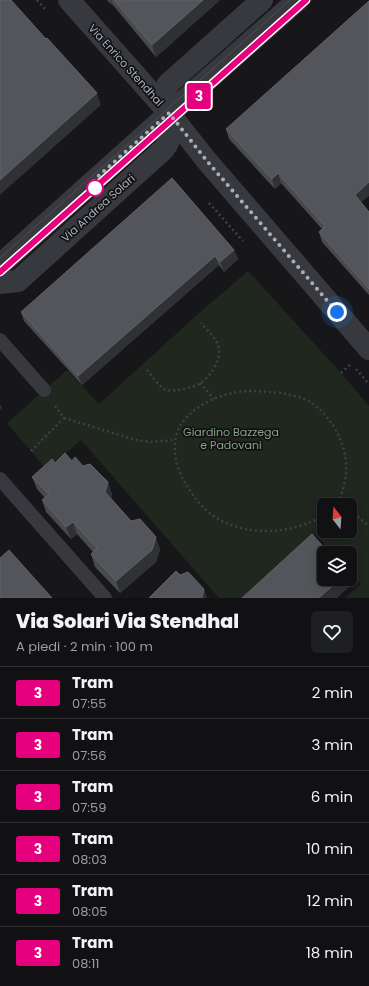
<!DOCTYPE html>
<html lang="it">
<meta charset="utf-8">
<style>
body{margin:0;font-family:Poppins,sans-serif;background:#1e1f21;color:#f1f3f6;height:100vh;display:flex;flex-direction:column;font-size:15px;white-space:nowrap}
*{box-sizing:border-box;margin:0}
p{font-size:13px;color:#9c9da0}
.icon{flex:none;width:22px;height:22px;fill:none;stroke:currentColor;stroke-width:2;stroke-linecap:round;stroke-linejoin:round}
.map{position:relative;height:598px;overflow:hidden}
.drawer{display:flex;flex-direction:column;background:#111113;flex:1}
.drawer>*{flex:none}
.badge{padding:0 8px;border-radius:3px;font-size:14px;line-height:26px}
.needle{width:26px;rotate:343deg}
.buttons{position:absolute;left:317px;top:498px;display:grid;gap:8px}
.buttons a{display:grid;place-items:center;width:40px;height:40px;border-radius:6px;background:#111113;box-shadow:0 2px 10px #0003,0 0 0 1px #303133;font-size:20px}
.you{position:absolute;width:20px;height:20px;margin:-10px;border:3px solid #fff;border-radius:50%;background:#1a73e8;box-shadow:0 0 0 6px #1a73e833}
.map>.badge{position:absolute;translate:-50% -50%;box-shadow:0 0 0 2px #fff}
.round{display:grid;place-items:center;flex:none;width:42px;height:42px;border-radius:6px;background:#1e1f21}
.summary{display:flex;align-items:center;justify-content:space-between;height:68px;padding:0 16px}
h1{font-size:19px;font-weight:800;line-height:30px}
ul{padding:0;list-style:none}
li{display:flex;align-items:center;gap:12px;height:52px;padding:0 16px;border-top:1px solid #303133}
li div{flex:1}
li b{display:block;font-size:15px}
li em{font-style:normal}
li .badge{min-width:44px;font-weight:700;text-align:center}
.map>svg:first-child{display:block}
.green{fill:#1f271f;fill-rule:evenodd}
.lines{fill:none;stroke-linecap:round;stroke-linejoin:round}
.path{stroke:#3e4045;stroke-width:2.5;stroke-dasharray:2 3;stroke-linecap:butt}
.service{stroke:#38393e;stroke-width:14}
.minor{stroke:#38393e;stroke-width:22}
.tertiary{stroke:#38393e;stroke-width:22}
.tram{stroke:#4b4e53;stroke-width:1}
.wall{fill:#484a4e}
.shaded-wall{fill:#303134}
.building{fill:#53555a;stroke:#606368}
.line-casing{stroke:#fff;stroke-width:9}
.line{stroke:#e6007e;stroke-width:6}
.walk{stroke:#a9afb9;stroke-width:4;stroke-dasharray:0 7.2}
.stop-dot{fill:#fff;stroke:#e6007e;stroke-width:2}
.labels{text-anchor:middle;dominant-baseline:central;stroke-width:3.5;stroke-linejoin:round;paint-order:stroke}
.street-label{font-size:11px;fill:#a9afb9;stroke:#121214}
.park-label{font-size:11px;fill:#81a47f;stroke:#121214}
</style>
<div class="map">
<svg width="369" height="598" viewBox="0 0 369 598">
<rect width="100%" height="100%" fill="#171719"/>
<path class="green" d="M248,271L341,373L369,406V598H345L361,584L350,572V553H332L315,534L242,598H219L81,440L47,470L7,423L67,370L99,404L199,313ZM324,505H350V531H324Z"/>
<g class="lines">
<path class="path" d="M37,0L46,10
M209,203L243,241
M356,369L369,384
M147,370C152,376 159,387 166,390C175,392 191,388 199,384C211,377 223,358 218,345C215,337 206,329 201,323
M341,373L351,364
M200,383L214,399
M55,406L64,418L136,440L151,442L175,440
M31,451L64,418
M338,501L343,505
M350,510L369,526
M324,515C289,537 233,538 203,507C196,500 190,491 185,483C176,468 172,450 177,433C186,407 222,392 248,391C259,391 270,392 281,393C290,395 303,397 310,402C330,415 344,439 346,462C347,476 344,494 335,505"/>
<path class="service" d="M0,340L44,390
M0,479L105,598"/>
<path class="minor" d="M69,0L169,113L207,161L369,349"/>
<path class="tertiary" d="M0,265L154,127L298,0
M0,283L18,281L164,149L168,143L171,128L169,113L171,104L165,93L167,85L262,0"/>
<path class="tram" d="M0,258L290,0
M0,272L306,0"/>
</g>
<path class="wall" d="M107,0H220L156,57L113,5H112Z
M226,129L361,203L369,212V295L322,242L319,232L322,229L281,183L275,189L229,139Z
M234,250L238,259L224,272L219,265L82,385L24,321L21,312Z
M72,461L83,466L112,494L111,498L131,521L160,549L156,562L120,593L95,567L91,554L93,552L77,534L71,539L46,512L42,500L45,498L37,489L32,477L55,463Z"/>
<path class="shaded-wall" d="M110,0H111L113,5H112Z
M203,0H220L156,57L152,45Z
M97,93L101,105L0,195V180Z
M278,173L281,183L275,189L272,179Z
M369,182V196L358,205L355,195Z
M234,250L238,259L224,272L220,262Z
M215,256L219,265L82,385L78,376Z
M0,404L2,408L0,410Z
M108,482L112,494L109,504L105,492Z
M73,522L77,534L71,539L66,527Z
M156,537L160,549L156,562L120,593L116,581Z
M340,579H349L351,585L337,598H319Z
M204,589L207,598H202Z"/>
<path class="building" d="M0,0H11L46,39L47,38L97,93L0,180Z
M114,0H203L152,45Z
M369,1V182L355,195L369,212V289L319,232L325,226L278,173L272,179L226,129Z
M172,178L234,250L220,262L215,256L78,376L21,312Z
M65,453L72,461L75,457L83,466L90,464L108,482L105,492L131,521L140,519L156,537L152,550L116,581L91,554L97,548L73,522L66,527L42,500L49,494L32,477L52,459L55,463Z
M312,534L329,553H324V579H340L319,598H242Z
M9,550L52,598H0V558Z
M176,571L180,575L188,572L204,589L202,598H149Z"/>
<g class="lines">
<defs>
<path id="line" d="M0,272L306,0"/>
</defs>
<use href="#line" class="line-casing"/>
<use href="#line" class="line"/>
<path class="walk" d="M95,188L94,180L169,113L207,161L337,312"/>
</g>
<circle class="stop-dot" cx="95" cy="188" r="8"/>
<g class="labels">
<g class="street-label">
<text transform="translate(126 65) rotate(48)">Via Enrico Stendhal</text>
<text transform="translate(98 208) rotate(-42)">Via Andrea Solari</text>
</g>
<g class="park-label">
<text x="231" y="432">Giardino Bazzega<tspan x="231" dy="13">e Padovani</tspan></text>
</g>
</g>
</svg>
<div class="buttons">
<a><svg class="needle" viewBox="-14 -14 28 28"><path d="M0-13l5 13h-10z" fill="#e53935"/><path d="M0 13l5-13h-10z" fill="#9c9da0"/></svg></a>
<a><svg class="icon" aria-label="layers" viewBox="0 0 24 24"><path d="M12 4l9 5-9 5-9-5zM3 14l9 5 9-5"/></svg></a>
</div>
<div class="you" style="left:337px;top:312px"></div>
<b class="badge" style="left:199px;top:96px;background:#e6007e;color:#fff">3</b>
</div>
<section class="drawer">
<div class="summary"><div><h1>Via Solari Via Stendhal</h1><p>A piedi · 2 min · 100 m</p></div><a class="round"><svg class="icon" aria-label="heart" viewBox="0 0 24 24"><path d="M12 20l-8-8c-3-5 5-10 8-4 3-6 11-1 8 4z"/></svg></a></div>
<ul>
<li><span class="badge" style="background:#e6007e;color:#fff">3</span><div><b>Tram</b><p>07:55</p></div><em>2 min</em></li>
<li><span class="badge" style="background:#e6007e;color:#fff">3</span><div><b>Tram</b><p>07:56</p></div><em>3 min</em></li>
<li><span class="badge" style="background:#e6007e;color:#fff">3</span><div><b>Tram</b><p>07:59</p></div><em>6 min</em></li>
<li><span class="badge" style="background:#e6007e;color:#fff">3</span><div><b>Tram</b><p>08:03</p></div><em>10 min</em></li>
<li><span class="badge" style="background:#e6007e;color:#fff">3</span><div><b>Tram</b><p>08:05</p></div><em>12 min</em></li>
<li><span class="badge" style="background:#e6007e;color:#fff">3</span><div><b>Tram</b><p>08:11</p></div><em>18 min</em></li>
</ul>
</section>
